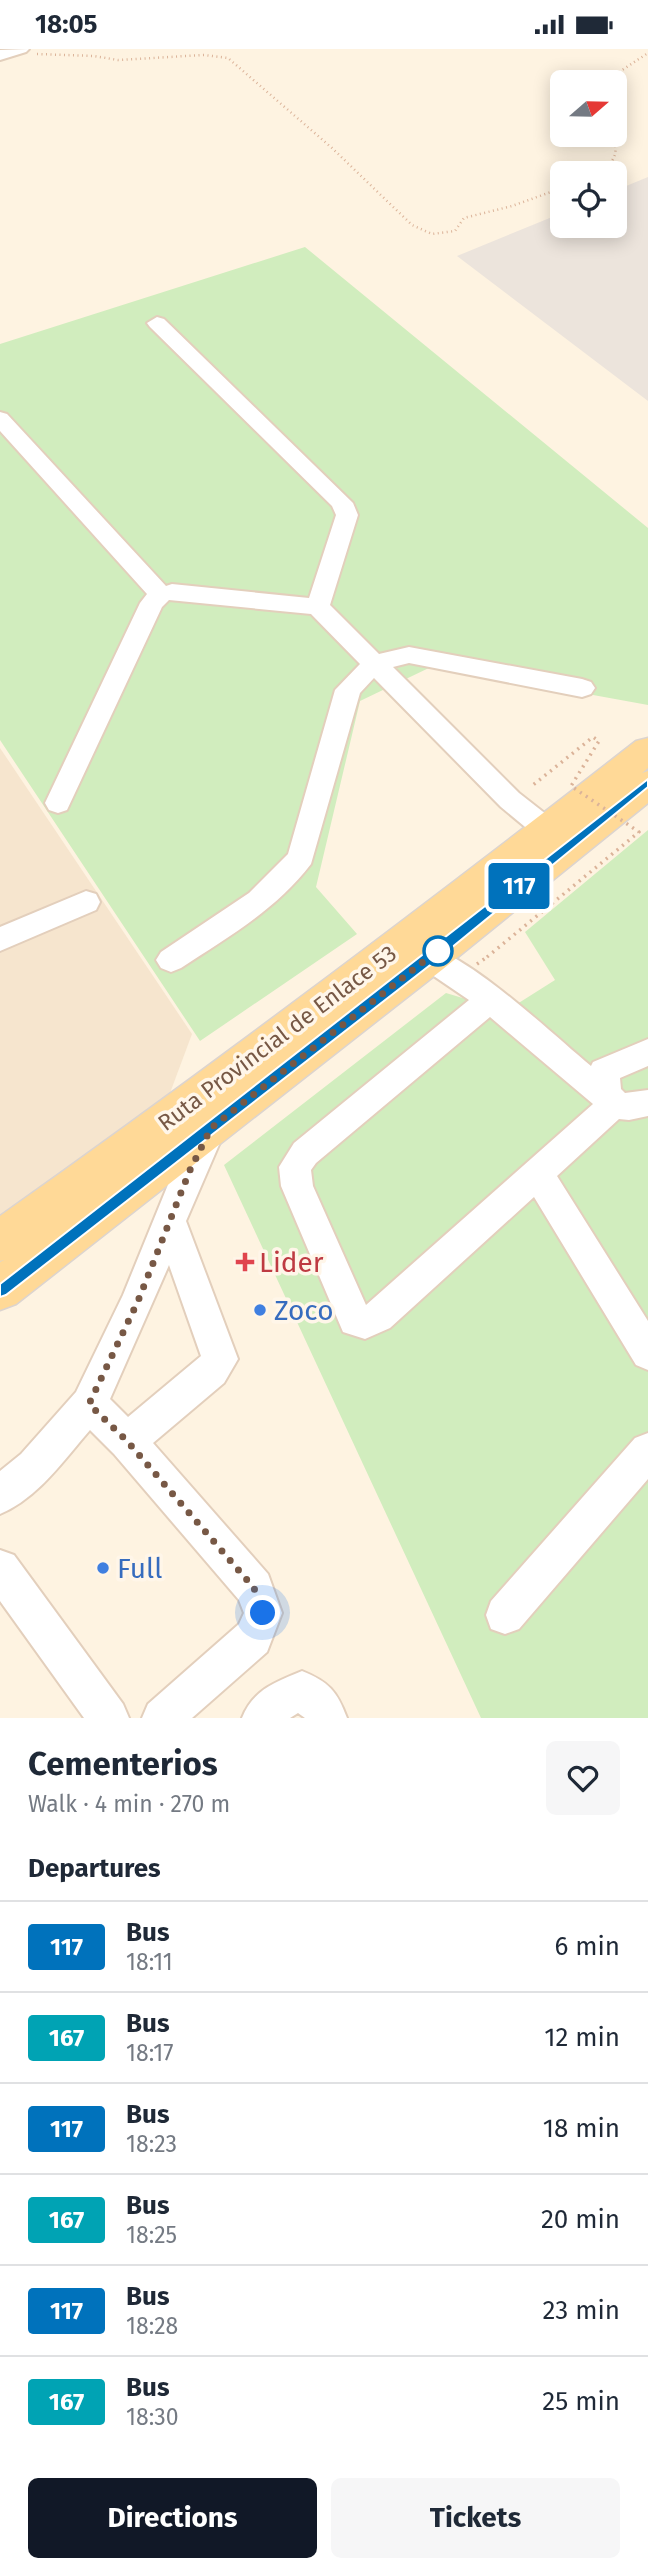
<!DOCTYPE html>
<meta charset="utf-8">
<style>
body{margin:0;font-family:"Fira Sans",sans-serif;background:#f6f6f7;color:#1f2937;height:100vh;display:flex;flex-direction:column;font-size:26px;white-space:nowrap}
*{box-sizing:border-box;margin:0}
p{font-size:23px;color:#747a83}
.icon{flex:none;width:38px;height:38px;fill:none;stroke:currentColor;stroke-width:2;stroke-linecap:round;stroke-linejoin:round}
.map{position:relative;height:1669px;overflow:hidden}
.panel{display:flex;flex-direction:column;background:#fff;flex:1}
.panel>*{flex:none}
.badge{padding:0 14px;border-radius:5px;font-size:24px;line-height:46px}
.needle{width:46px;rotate:70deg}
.fabs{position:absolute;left:550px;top:21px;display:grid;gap:14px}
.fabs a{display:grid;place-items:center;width:77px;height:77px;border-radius:10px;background:#fff;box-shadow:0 4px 18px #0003;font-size:35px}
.you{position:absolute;width:35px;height:35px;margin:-18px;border:5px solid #fff;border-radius:50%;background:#1a73e8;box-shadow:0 0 0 10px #1a73e833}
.map>.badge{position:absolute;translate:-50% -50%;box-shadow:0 0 0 4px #fff}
h2{padding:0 28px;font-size:26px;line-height:63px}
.round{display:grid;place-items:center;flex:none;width:74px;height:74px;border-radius:10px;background:#f6f6f7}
.summary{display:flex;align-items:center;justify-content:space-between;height:119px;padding:0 28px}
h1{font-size:33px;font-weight:700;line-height:52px}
.button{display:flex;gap:14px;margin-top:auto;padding:14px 28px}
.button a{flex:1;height:80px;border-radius:10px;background:#111827;color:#fff;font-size:28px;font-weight:700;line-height:80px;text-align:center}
.button a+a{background:#f6f6f7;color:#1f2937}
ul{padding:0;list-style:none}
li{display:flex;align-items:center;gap:21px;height:91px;padding:0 28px;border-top:2px solid #e0e1e3}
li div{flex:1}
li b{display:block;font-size:26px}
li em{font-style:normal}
li .badge{min-width:77px;font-weight:700;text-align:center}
.status{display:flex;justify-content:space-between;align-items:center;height:49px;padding:0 35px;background:#fff;direction:ltr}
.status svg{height:19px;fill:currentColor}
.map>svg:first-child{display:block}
.residential{fill:#f6e5ce}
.industrial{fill:#ece4dc}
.green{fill:#d1edbe}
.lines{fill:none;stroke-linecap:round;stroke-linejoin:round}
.minor-casing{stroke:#e3cfbc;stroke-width:4}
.major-casing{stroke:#dcd4cf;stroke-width:3}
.path-far1{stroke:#dbb399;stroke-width:2.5;stroke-dasharray:1 3.5;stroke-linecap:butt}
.path{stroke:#dbb399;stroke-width:3.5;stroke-dasharray:2 5;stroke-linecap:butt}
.minor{fill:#fff;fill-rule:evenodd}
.major{fill:#ffd997;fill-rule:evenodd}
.path-bridge{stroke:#dbb399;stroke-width:3.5;stroke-dasharray:2 5;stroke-linecap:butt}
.line{fill:#0072bc;stroke:#fff;stroke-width:2}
.walk{stroke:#775845;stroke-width:7;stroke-dasharray:0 12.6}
.stop-dot{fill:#fff;stroke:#0072bc;stroke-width:3.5}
.health-dot{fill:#e0444e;stroke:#fff6e9;stroke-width:2.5}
.shop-dot{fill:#3f7fe0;stroke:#fff6e9;stroke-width:2.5}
.labels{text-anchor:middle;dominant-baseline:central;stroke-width:7;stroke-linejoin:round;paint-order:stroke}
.street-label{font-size:23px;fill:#775845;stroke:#fff6e9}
.near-health-label{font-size:28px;fill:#be3a42;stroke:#fff6e9;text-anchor:start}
.near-shop-label{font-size:28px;fill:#366cbe;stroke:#fff6e9;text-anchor:start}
</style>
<div class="status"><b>18:05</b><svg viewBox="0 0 49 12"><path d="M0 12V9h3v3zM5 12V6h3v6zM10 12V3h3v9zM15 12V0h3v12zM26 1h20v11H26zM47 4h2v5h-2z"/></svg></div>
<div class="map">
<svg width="648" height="1669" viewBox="0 0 648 1669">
<rect width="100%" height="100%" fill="#fef3e1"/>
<path class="residential" d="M0,699L192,985L170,1044L0,1169Z"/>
<path class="industrial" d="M648,128V352L457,207L562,164V177H614V142Z"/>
<path class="green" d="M305,198L648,479V656L433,617L360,652L316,838L357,885L200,992L0,691V295Z
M648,781V1669H481L224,1116L446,944L506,962L555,931L525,883Z"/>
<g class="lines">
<defs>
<path id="minor" d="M29,0L26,3L0,11V1Z
M157,268L164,270L353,454L358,466L330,556L379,605L409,598L582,630L591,633L595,639L591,645L582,648L409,614L393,618L519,744L556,773L560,780L556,787L546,790L536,787L501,758L374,629L360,644L311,815C276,861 228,888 181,919L171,923L161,919L156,911L161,903L249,844L288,805L335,641L360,615L311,565L169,551L162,558L67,761L58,764L49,761L45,754L140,554L147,545L0,382V363L7,365L166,537L172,535L309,549L336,466L332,457L150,278L147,274Z
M86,842L96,845L100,853L96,861L0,902V878Z
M429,897C478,914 549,982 591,1017L593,1013L648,990V1017L620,1029L621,1040L625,1044L648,1041V1067L629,1071L619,1070L557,1127L648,1272V1321L636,1316L534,1148L390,1279L365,1290L343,1283L281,1137L279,1118L294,1094L469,951L419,917L414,909L419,901ZM490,968L593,1055L366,1256L313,1137L311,1121L316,1114Z
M208,1070L219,1074L224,1084L186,1172L238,1310L224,1334L153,1394L268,1525L282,1564L267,1603L192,1669H142L148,1655L239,1575L244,1564L239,1551L114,1405L90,1381C64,1411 38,1449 0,1465V1422L21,1405L76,1343L123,1246L174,1121L197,1074ZM169,1216L201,1307L128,1368L110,1350Z
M648,1384V1430L519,1580L505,1585L491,1580L486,1566L491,1552L635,1389Z
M0,1501L14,1506L123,1655L129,1669H84L0,1552Z
M302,1622C329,1633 337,1642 347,1669H305L298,1664L290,1669H242C253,1641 275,1633 302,1622Z"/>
<path id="major" d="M648,689V719L642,724L648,722V754L443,920L16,1255L0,1261V1213L4,1211L0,1212V1167C216,1014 427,855 636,692Z"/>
</defs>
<use href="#minor" class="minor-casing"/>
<use href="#major" class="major-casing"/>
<path class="path-far1" d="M37,5L94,7L118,11L204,6L228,9L332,99L412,176L432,185L455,182L464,169L512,157L562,139
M604,33L648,4
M600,124C614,113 620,103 612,86"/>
<path class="path" d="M477,915L487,908"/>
<use href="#minor" class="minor"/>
<use href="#major" class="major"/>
<path class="path-bridge" d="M487,908L639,783L571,737L599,692L593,688L533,736"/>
</g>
<path class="line" d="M648,730V738L434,913L6,1246L0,1248V1235Z"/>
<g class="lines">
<path class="walk" d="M263,1564L254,1539L127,1392L89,1355L138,1252L190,1121L211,1079L446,895L438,902"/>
</g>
<circle class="stop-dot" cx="438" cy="902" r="14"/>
<path class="health-dot" d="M241.5 1202.5h7v7h7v7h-7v7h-7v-7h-7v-7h7z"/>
<g class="shop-dot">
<circle cx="260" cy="1261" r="7"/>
<circle cx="103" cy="1519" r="7"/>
</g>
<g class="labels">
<g class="street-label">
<text transform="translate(277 989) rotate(-37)">Ruta Provincial de Enlace 53</text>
</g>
<g class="near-health-label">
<text x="259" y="1213">Lider</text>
</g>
<g class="near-shop-label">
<text x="274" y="1261">Zoco</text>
<text x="117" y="1519">Full</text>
</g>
</g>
</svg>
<div class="fabs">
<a><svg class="needle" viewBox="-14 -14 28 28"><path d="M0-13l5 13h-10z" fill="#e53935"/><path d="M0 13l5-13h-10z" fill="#747a83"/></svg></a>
<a><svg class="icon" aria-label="locate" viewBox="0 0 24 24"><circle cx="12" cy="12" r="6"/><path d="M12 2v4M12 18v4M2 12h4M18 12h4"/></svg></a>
</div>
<div class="you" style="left:263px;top:1564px"></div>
<b class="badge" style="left:519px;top:837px;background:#0072bc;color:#fff">117</b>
</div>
<section class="panel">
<div class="summary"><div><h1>Cementerios</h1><p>Walk · 4 min · 270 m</p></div><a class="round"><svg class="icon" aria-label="heart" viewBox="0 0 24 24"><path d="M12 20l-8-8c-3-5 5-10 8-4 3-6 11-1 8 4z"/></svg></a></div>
<h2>Departures</h2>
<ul>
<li><span class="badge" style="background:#0072bc;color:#fff">117</span><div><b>Bus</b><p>18:11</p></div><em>6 min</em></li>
<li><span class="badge" style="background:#00a3b4;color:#fff">167</span><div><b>Bus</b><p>18:17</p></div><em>12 min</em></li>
<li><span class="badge" style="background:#0072bc;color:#fff">117</span><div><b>Bus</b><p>18:23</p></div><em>18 min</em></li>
<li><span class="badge" style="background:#00a3b4;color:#fff">167</span><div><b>Bus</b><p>18:25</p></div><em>20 min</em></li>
<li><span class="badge" style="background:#0072bc;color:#fff">117</span><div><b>Bus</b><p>18:28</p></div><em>23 min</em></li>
<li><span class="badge" style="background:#00a3b4;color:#fff">167</span><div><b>Bus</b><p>18:30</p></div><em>25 min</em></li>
</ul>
<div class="button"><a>Directions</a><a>Tickets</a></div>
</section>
